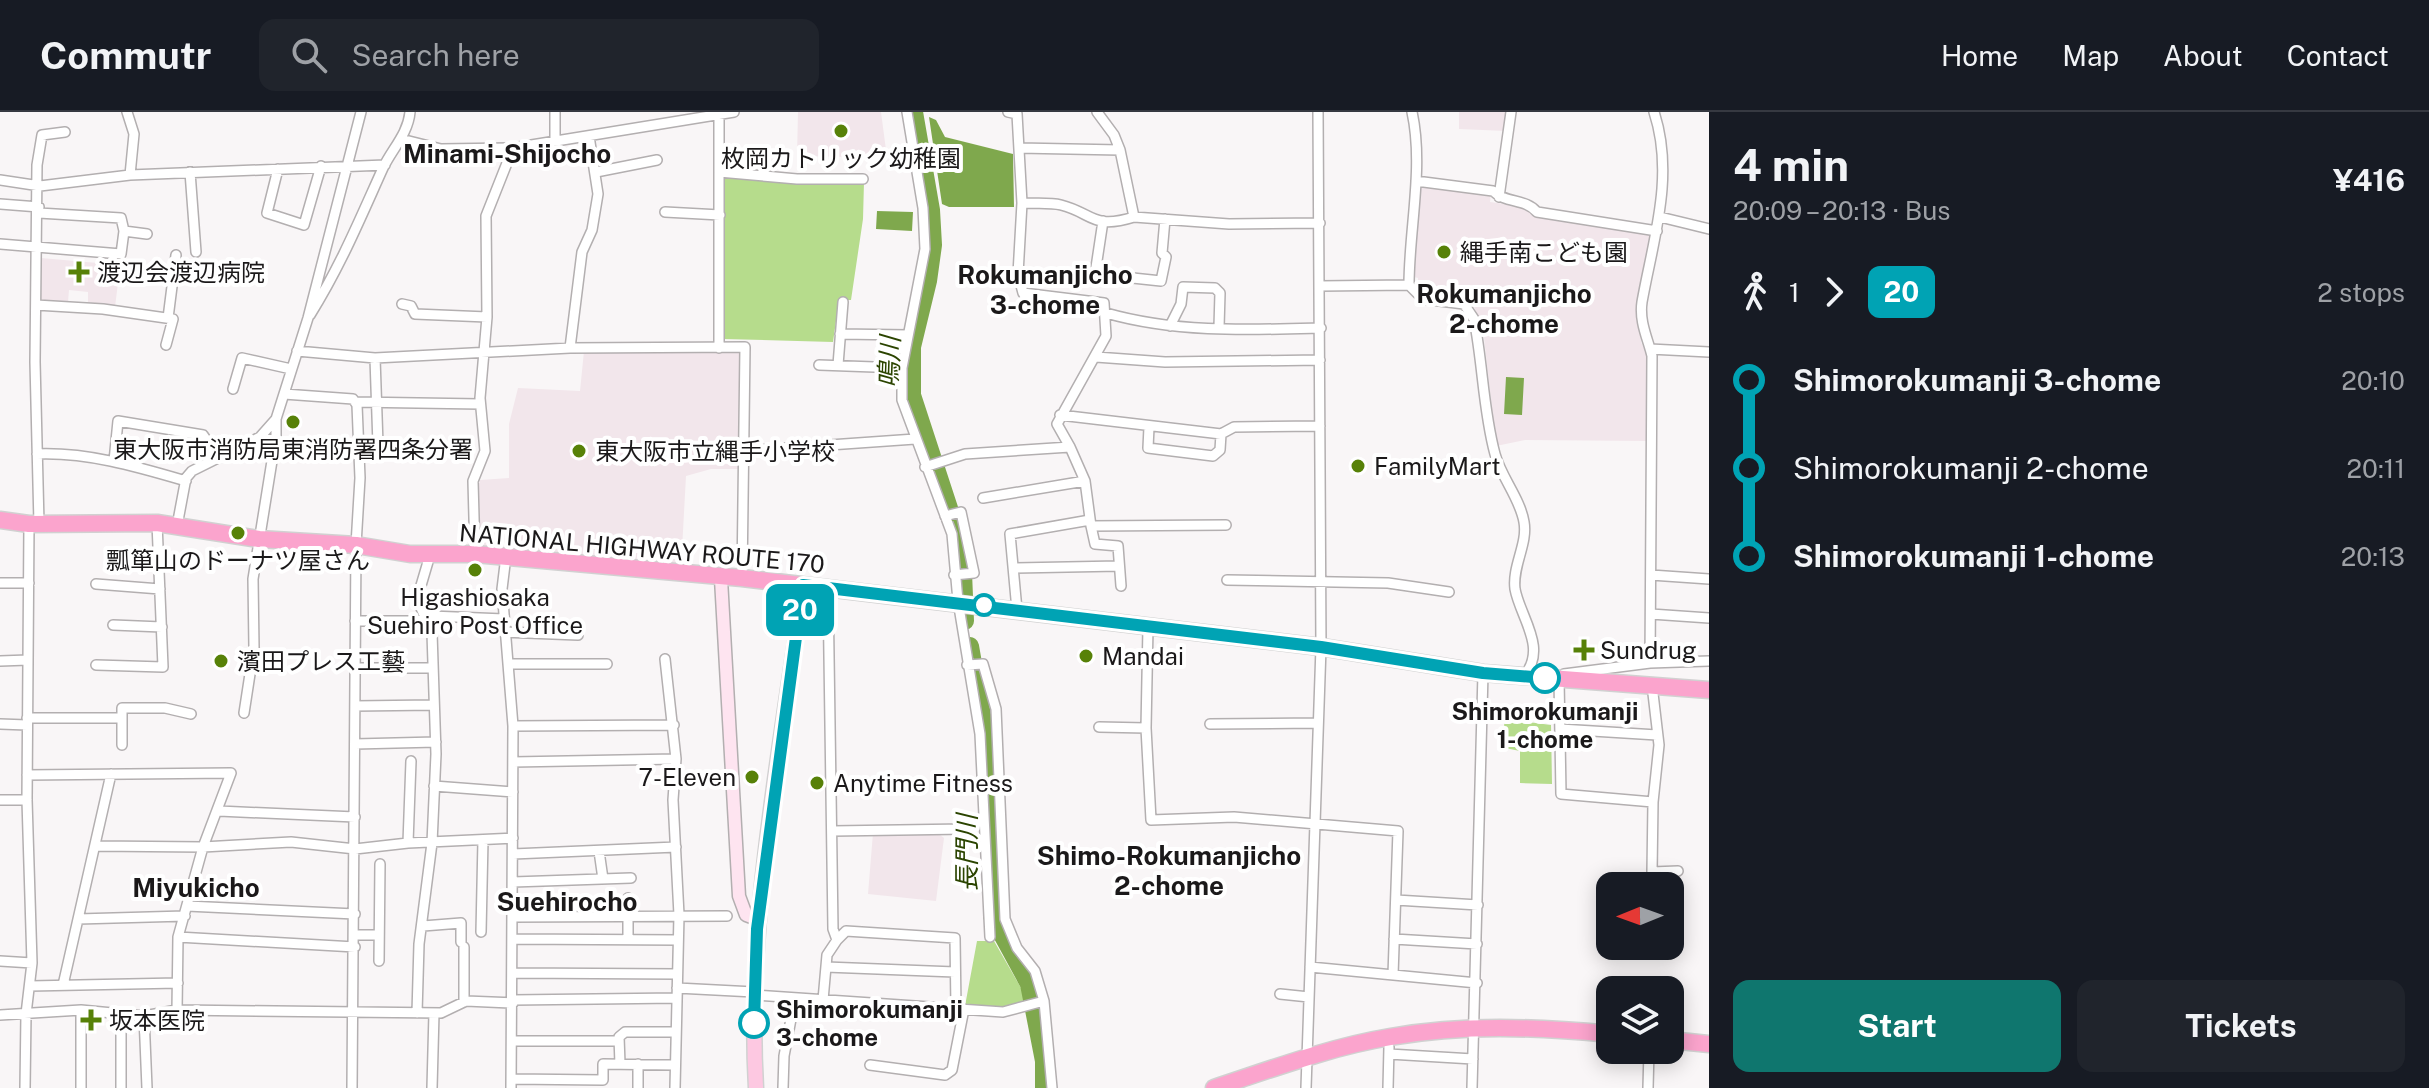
<!DOCTYPE html>
<meta charset="utf-8">
<style>
body{margin:0;font-family:"Public Sans","Noto Sans JP",sans-serif;background:#20242c;color:#f1f3f6;height:100vh;display:flex;flex-direction:column;font-size:30px;white-space:nowrap}
*{box-sizing:border-box;margin:0}
p{font-size:26px;color:#9ea1a6}
.icon{flex:none;width:44px;height:44px;fill:none;stroke:currentColor;stroke-width:2;stroke-linecap:round;stroke-linejoin:round}
.map{position:relative;flex:1;overflow:hidden}
.sheet{display:flex;flex-direction:column;background:#171b24;width:720px}
.sheet>*{flex:none}
.badge{padding:0 16px;border-radius:12px;font-size:28px;line-height:52px}
.needle{width:52px;rotate:269deg}
.tools{position:absolute;left:1596px;top:760px;display:grid;gap:16px}
.tools a{display:grid;place-items:center;width:88px;height:88px;border-radius:16px;background:#171b24;box-shadow:0 4px 20px #0003;font-size:40px}
.map>.badge{position:absolute;translate:-50% -50%;box-shadow:0 0 0 4px #fff}
.legs{display:flex;align-items:center;gap:12px;height:88px;padding:0 24px;font-size:26px}
.legs p{margin-inline-start:auto}
.overview{display:flex;align-items:center;justify-content:space-between;height:136px;padding:0 24px}
h1{font-size:44px;font-weight:700;line-height:60px}
.action{display:flex;gap:16px;margin-top:auto;padding:16px 24px}
.action a{flex:1;height:92px;border-radius:16px;background:#0f766e;color:#fff;font-size:32px;font-weight:700;line-height:92px;text-align:center}
.action a+a{background:#20242c;color:#f1f3f6}
ul{padding:0 24px;list-style:none}
li{display:flex;align-items:center;gap:28px;height:88px;font-size:30px}
li i{display:grid;place-items:center;width:12px;height:100%;margin:0 10px;background:currentColor}
li i::after{content:'';width:20px;height:20px;margin:-10px;border:6px solid;border-radius:50%;background:#171b24}
li p{margin-inline-start:auto}
li:first-child i{background:linear-gradient(#0000 50%,currentColor 0)}
li:last-child i{background:linear-gradient(currentColor 50%,#0000 0)}
header{display:flex;align-items:center;gap:48px;box-sizing:border-box;height:112px;padding:0 40px;background:#171b24;border-bottom:2px solid #363941}
header strong{font-size:38px}
nav{display:flex;gap:44px;margin-inline-start:auto;font-size:28px}
.search{width:560px;height:72px;background:#20242c;display:flex;align-items:center;gap:20px;box-sizing:border-box;padding:0 28px;border-radius:16px;color:#9ea1a6;font-size:30px}
main{display:flex;flex:1;min-height:0}
.map>svg:first-child{display:block}
.built{fill:#f2e6eb}
.green{fill:#b6dc8c}
.water{fill:#7fa84d}
.lines{fill:none;stroke-linecap:round;stroke-linejoin:round}
.river{stroke:#7fa84d;stroke-width:18}
.street-casing{stroke:#b3afb0;stroke-width:12}
.secondary-casing{stroke:#b3afb0;stroke-width:15}
.primary-casing{stroke:#d1d1d1;stroke-width:17}
.highway-casing{stroke:#d1d1d1;stroke-width:19}
.street{stroke:#fff;stroke-width:9}
.secondary{stroke:#fee4f0;stroke-width:12}
.primary{stroke:#fdc8e1;stroke-width:14}
.highway{stroke:#fba4cd;stroke-width:16}
.line-1-casing{stroke:#fff;stroke-width:18}
.line-1{stroke:#00a3b4;stroke-width:12}
.poi-dot{fill:#578108;stroke:#fff;stroke-width:3}
.stop-1-dot{fill:#fff;stroke:#00a3b4;stroke-width:4}
.labels{text-anchor:middle;dominant-baseline:central;stroke-width:8;stroke-linejoin:round;paint-order:stroke}
.poi-label{font-size:24px;fill:#1b191a;stroke:#fff;text-anchor:start}
.street-label{font-size:24px;fill:#1b191a;stroke:#fff}
.stop-label{font-size:24px;font-weight:bold;fill:#1b191a;stroke:#fff}
.neighbourhood-label{font-size:26px;font-weight:bold;fill:#1b191a;stroke:#fff}
.water-label{font-size:26px;font-style:italic;fill:#2b4400;stroke:#fff}
</style>
<header>
<strong>Commutr</strong>
<div class="search"><svg class="icon" aria-label="search" viewBox="0 0 24 24"><circle cx="10" cy="10" r="6"/><path d="M15 15l6 6"/></svg>Search here</div>
<nav><a>Home</a><a>Map</a><a>About</a><a>Contact</a></nav>
</header>
<main>
<div class="map">
<svg width="1709" height="976" viewBox="0 0 1709 976">
<rect width="100%" height="100%" fill="#f9f6f7"/>
<path class="built" d="M798,0H881L886,38L852,45L797,44Z
M1459,0H1507L1506,19L1459,17Z
M1421,74L1491,81L1490,90L1526,95L1533,104L1651,123L1645,173L1639,189L1641,230L1649,247V329L1525,328L1496,334L1483,217L1471,187L1427,184L1418,178V166L1414,165L1413,115Z
M41,146L132,154L130,171H118L115,195L88,193V180L69,178L68,190L39,189Z
M584,239L738,240L741,244L738,357H711L686,364L681,456L482,436L479,428L477,379L480,368L509,366V312L518,276L580,279Z
M873,721L939,722L944,726L936,789L868,782Z"/>
<path class="green" d="M724,64L864,70L863,107L851,188H839L833,230L723,227Z
M1504,607L1551,613L1552,672L1520,671V639L1505,636Z
M977,829H994L1029,890L1006,895L965,894Z"/>
<path class="water" d="M929,5L936,8L945,25L1013,42L1014,95H949L942,92Z
M877,99L913,100L912,119L876,117Z
M1506,265L1524,266L1522,303L1504,302Z"/>
<g class="lines">
<path class="river" d="M914,0L931,98L933,133L928,169L912,235V283L962,436L965,509
M970,534L992,661V804L1029,872L1044,949V976"/>
<defs>
<path id="street" d="M127,0L134,22L130,63
M555,0V31
M907,0L923,96L925,137L902,256V288L952,422L958,489L980,622L990,825
M1412,0C1424,55 1409,117 1409,173L1423,187L1464,192L1474,207C1483,252 1483,298 1495,342C1501,365 1520,386 1524,410C1528,432 1512,454 1515,477C1520,505 1548,536 1524,564
M401,27L441,37L513,36L734,0
M1019,36L1120,38L1114,23L1097,0
M1120,38L1134,105L1229,112L1320,111
M278,57L267,101L304,113L321,54
M190,60L196,140
M596,60L657,48
M719,60L797,67H863
M0,68L40,74L130,63L385,53
M1416,69L1493,79C1506,92 1525,86 1537,100L1657,119
M1499,85L1511,0
M1022,91C1034,92 1049,90 1061,93C1093,101 1092,118 1134,105
M0,92L39,95
M665,100L720,103
M39,101L121,106L124,119L147,122
M1660,105L1709,117
M1103,109L1095,162L1161,169L1166,145L1162,141L1165,107
M0,132L121,142L124,119
M1320,174L1409,173
M402,192L411,194L415,202L487,205
M36,193L103,197L173,207L166,233
M1106,201C1176,221 1248,218 1321,216
M310,203C341,153 359,109 383,56C392,37 408,22 410,0
M168,206L176,143
M1170,214L1181,192L1183,175L1215,176L1220,181L1219,215
M840,222L908,223
M570,236L582,140L592,118L598,82L589,24
M719,236V0
M1650,237L1709,240
M297,239L375,246L570,236L745,235L742,466
M1096,245L1165,250L1320,248
M375,246L378,333
M819,253L902,256
M838,253L843,190
M233,277L242,246L291,257
M284,282L353,287L357,293L360,366L356,433L352,976
M355,290L480,292
M1060,303L1221,322L1234,315L1320,314
M1149,315L1148,336L1213,344L1220,338L1221,322
M1070,335L1085,369L1091,414L1226,413
M744,339L915,327
M37,342C88,340 138,355 186,369
M114,349L118,309L203,323L219,346
M925,355L965,342L1070,335L1057,312L1106,224L1104,191L1023,181L1018,162L1022,91L1017,2L1008,0
M983,386L1085,369
M945,404L961,400L974,461L954,463
M39,412L35,250L37,53L42,23L65,20
M177,414L186,366L192,359L260,325L276,307
M1091,414L1095,432L1118,434L1121,474
M475,442L473,369L485,339L480,286L487,205L486,104L513,36
M506,444L502,477L513,614L511,976
M1015,456L1119,454
M1651,463L1709,467
M1227,468L1388,471L1449,480
M0,471H29
M96,472L160,477
M1017,498L1010,422L1090,408
M1651,502L1709,506
M355,509H417L431,504L504,507
M113,513L162,515
M1148,515L1146,616L1151,708L1234,705L1398,719L1393,863
M505,520L578,523
M665,547L676,647L673,688L679,803L675,976
M0,549L28,548
M1650,551L1652,244C1648,227 1639,210 1642,190C1653,128 1675,64 1654,0
M508,552H607
M96,553L163,555L157,411
M967,553L983,552L996,597L1005,807L1017,836L1035,859L1044,889L1052,976
M355,556H433
M1564,562L1650,551L1709,549
M1559,567L1561,682L1653,690L1652,760L1678,759
M1652,573L1659,633L1653,690
M355,594L434,593
M244,601L254,536L253,467L276,324V307L308,206L361,0
M27,606H122
M0,612L27,613
M1210,612L1316,611
M513,614L674,613
M1099,615L1146,616
M1560,617L1657,623
M355,632L436,630
M122,633V596H165L191,602
M513,650L676,647
M27,663L231,661L203,735L178,825L177,898
M434,674L513,680
M0,688H27
M219,699L355,705
M833,719L965,717L984,707
M408,731L411,649
M95,734L203,735L291,730L355,737L408,731L513,726
M599,739L603,767
M513,742L676,735
M513,770L631,766
M628,786V827
M1396,788L1478,793
M187,794L355,802
M513,805L727,804
M78,807L185,804
M423,814L461,811V830
M481,820L483,728
M355,823H379
M178,825L355,835
M513,827L678,828
M1394,827L1477,832
M837,828L846,819L955,826L956,896
M464,835V890
M0,849L32,851
M379,849L380,752
M826,855L955,860
M1310,855L1477,871
M513,861L677,862
M63,873L111,662
M30,874L178,871
M677,876L754,880
M1280,882L1309,885
M754,883L1003,900L1044,889
M513,888L677,886
M823,888L827,843L837,828L833,817L828,476
M81,898V976
M417,901L419,832L432,731L436,642L432,521L417,487L430,443
M0,903L81,898L144,904L177,898L441,901L466,889L513,891
M144,904L147,976
M512,929H619
M1389,942L1473,947
M620,952L619,925L625,920H676
M638,952V976
M870,953L945,963L952,958L964,897
M512,967L603,968V952L674,953
M25,976L26,902L32,851L27,688L29,412
M121,976V901
M432,976L434,901
M783,976L784,944L795,886
M1306,976L1321,535L1318,0
M1388,976L1389,935
M1472,976L1483,561
M1648,976L1649,938"/>
<path id="secondary" d="M721,467L739,784L746,803L759,808"/>
<path id="primary" d="M756,976C746,808 781,639 803,473"/>
<path id="highway" d="M0,408L29,412L157,411L259,427L356,433L410,442H475L742,466L1321,535L1483,561L1709,578
M1670,928L1709,932
M1214,976C1272,957 1330,935 1390,925C1464,912 1536,915 1610,922"/>
</defs>
<use href="#street" class="street-casing"/>
<use href="#secondary" class="secondary-casing"/>
<use href="#primary" class="primary-casing"/>
<use href="#highway" class="highway-casing"/>
<use href="#street" class="street"/>
<use href="#secondary" class="secondary"/>
<use href="#primary" class="primary"/>
<use href="#highway" class="highway"/>
</g>
<g class="lines">
<defs>
<path id="line-1" d="M754,911L757,817L803,473L1321,535L1483,561L1545,566"/>
</defs>
<use href="#line-1" class="line-1-casing"/>
<use href="#line-1" class="line-1"/>
</g>
<g class="poi-dot">
<circle cx="841" cy="19" r="8"/>
<circle cx="1444" cy="140" r="8"/>
<path d="M75 148h8v8h8v8h-8v8h-8v-8h-8v-8h8z"/>
<circle cx="293" cy="310" r="8"/>
<circle cx="579" cy="339" r="8"/>
<circle cx="1358" cy="354" r="8"/>
<circle cx="238" cy="421" r="8"/>
<circle cx="475" cy="458" r="8"/>
<path d="M1580 526h8v8h8v8h-8v8h-8v-8h-8v-8h8z"/>
<circle cx="1086" cy="544" r="8"/>
<circle cx="221" cy="549" r="8"/>
<circle cx="752" cy="665" r="8"/>
<circle cx="817" cy="671" r="8"/>
<path d="M87 896h8v8h8v8h-8v8h-8v-8h-8v-8h8z"/>
</g>
<g class="stop-1-dot">
<circle cx="984" cy="493" r="10"/>
<circle cx="1545" cy="566" r="14"/>
<circle cx="754" cy="911" r="14"/>
</g>
<g class="labels">
<g class="poi-label">
<text x="841" y="46" text-anchor="middle">枚岡カトリック幼稚園</text>
<text x="1460" y="140">縄手南こども園</text>
<text x="97" y="160">渡辺会渡辺病院</text>
<text x="293" y="337" text-anchor="middle">東大阪市消防局東消防署四条分署</text>
<text x="595" y="339">東大阪市立縄手小学校</text>
<text x="1374" y="354">FamilyMart</text>
<text x="238" y="448" text-anchor="middle">瓢箪山のドーナツ屋さん</text>
<text x="475" y="485" text-anchor="middle">Higashiosaka<tspan x="475" dy="28">Suehiro Post Office</tspan></text>
<text x="1600" y="538">Sundrug</text>
<text x="1102" y="544">Mandai</text>
<text x="237" y="549">濱田プレス工藝</text>
<text x="736" y="665" text-anchor="end">7-Eleven</text>
<text x="833" y="671">Anytime Fitness</text>
<text x="109" y="908">坂本医院</text>
</g>
<g class="street-label">
<text transform="translate(642 436) rotate(5)">NATIONAL HIGHWAY ROUTE 170</text>
</g>
<g class="stop-label">
<text x="1545" y="599">Shimorokumanji<tspan x="1545" dy="28">1-chome</tspan></text>
<text x="776" y="897" text-anchor="start">Shimorokumanji<tspan x="776" dy="28">3-chome</tspan></text>
</g>
<g class="neighbourhood-label">
<text x="507" y="41">Minami-Shijocho</text>
<text x="1045" y="162">Rokumanjicho<tspan x="1045" dy="30">3-chome</tspan></text>
<text x="1504" y="181">Rokumanjicho<tspan x="1504" dy="30">2-chome</tspan></text>
<text x="1169" y="743">Shimo-Rokumanjicho<tspan x="1169" dy="30">2-chome</tspan></text>
<text x="196" y="775">Miyukicho</text>
<text x="567" y="789">Suehirocho</text>
</g>
<g class="water-label">
<text transform="translate(889 250) rotate(-88)">鳴川</text>
<text transform="translate(966 741) rotate(-90)">長門川</text>
</g>
</g>
</svg>
<div class="tools">
<a><svg class="needle" viewBox="-14 -14 28 28"><path d="M0-13l5 13h-10z" fill="#e53935"/><path d="M0 13l5-13h-10z" fill="#9ea1a6"/></svg></a>
<a><svg class="icon" aria-label="layers" viewBox="0 0 24 24"><path d="M12 4l9 5-9 5-9-5zM3 14l9 5 9-5"/></svg></a>
</div>
<b class="badge" style="left:800px;top:498px;background:#00a3b4;color:#fff">20</b>
</div>
<section class="sheet">
<div class="overview"><div><h1>4 min</h1><p>20:09 – 20:13 · Bus</p></div><b>¥416</b></div>
<div class="legs"><svg class="icon" aria-label="walk" viewBox="0 0 24 24"><circle cx="13" cy="4" r="2"/><path d="M13 8l-2 6 4 7M11 14l-3 7M7 12l3-4h3l4 4"/></svg>1<svg class="icon" aria-label="forward" viewBox="0 0 24 24"><path d="M9 5l7 7-7 7"/></svg><b class="badge" style="background:#00a3b4;color:#fff">20</b><p>2 stops</p></div>
<ul>
<li><i style="color:#00a3b4"></i><b>Shimorokumanji 3-chome</b><p>20:10</p></li>
<li><i style="color:#00a3b4"></i><span>Shimorokumanji 2-chome</span><p>20:11</p></li>
<li><i style="color:#00a3b4"></i><b>Shimorokumanji 1-chome</b><p>20:13</p></li>
</ul>
<div class="action"><a>Start</a><a>Tickets</a></div>
</section>
</main>
